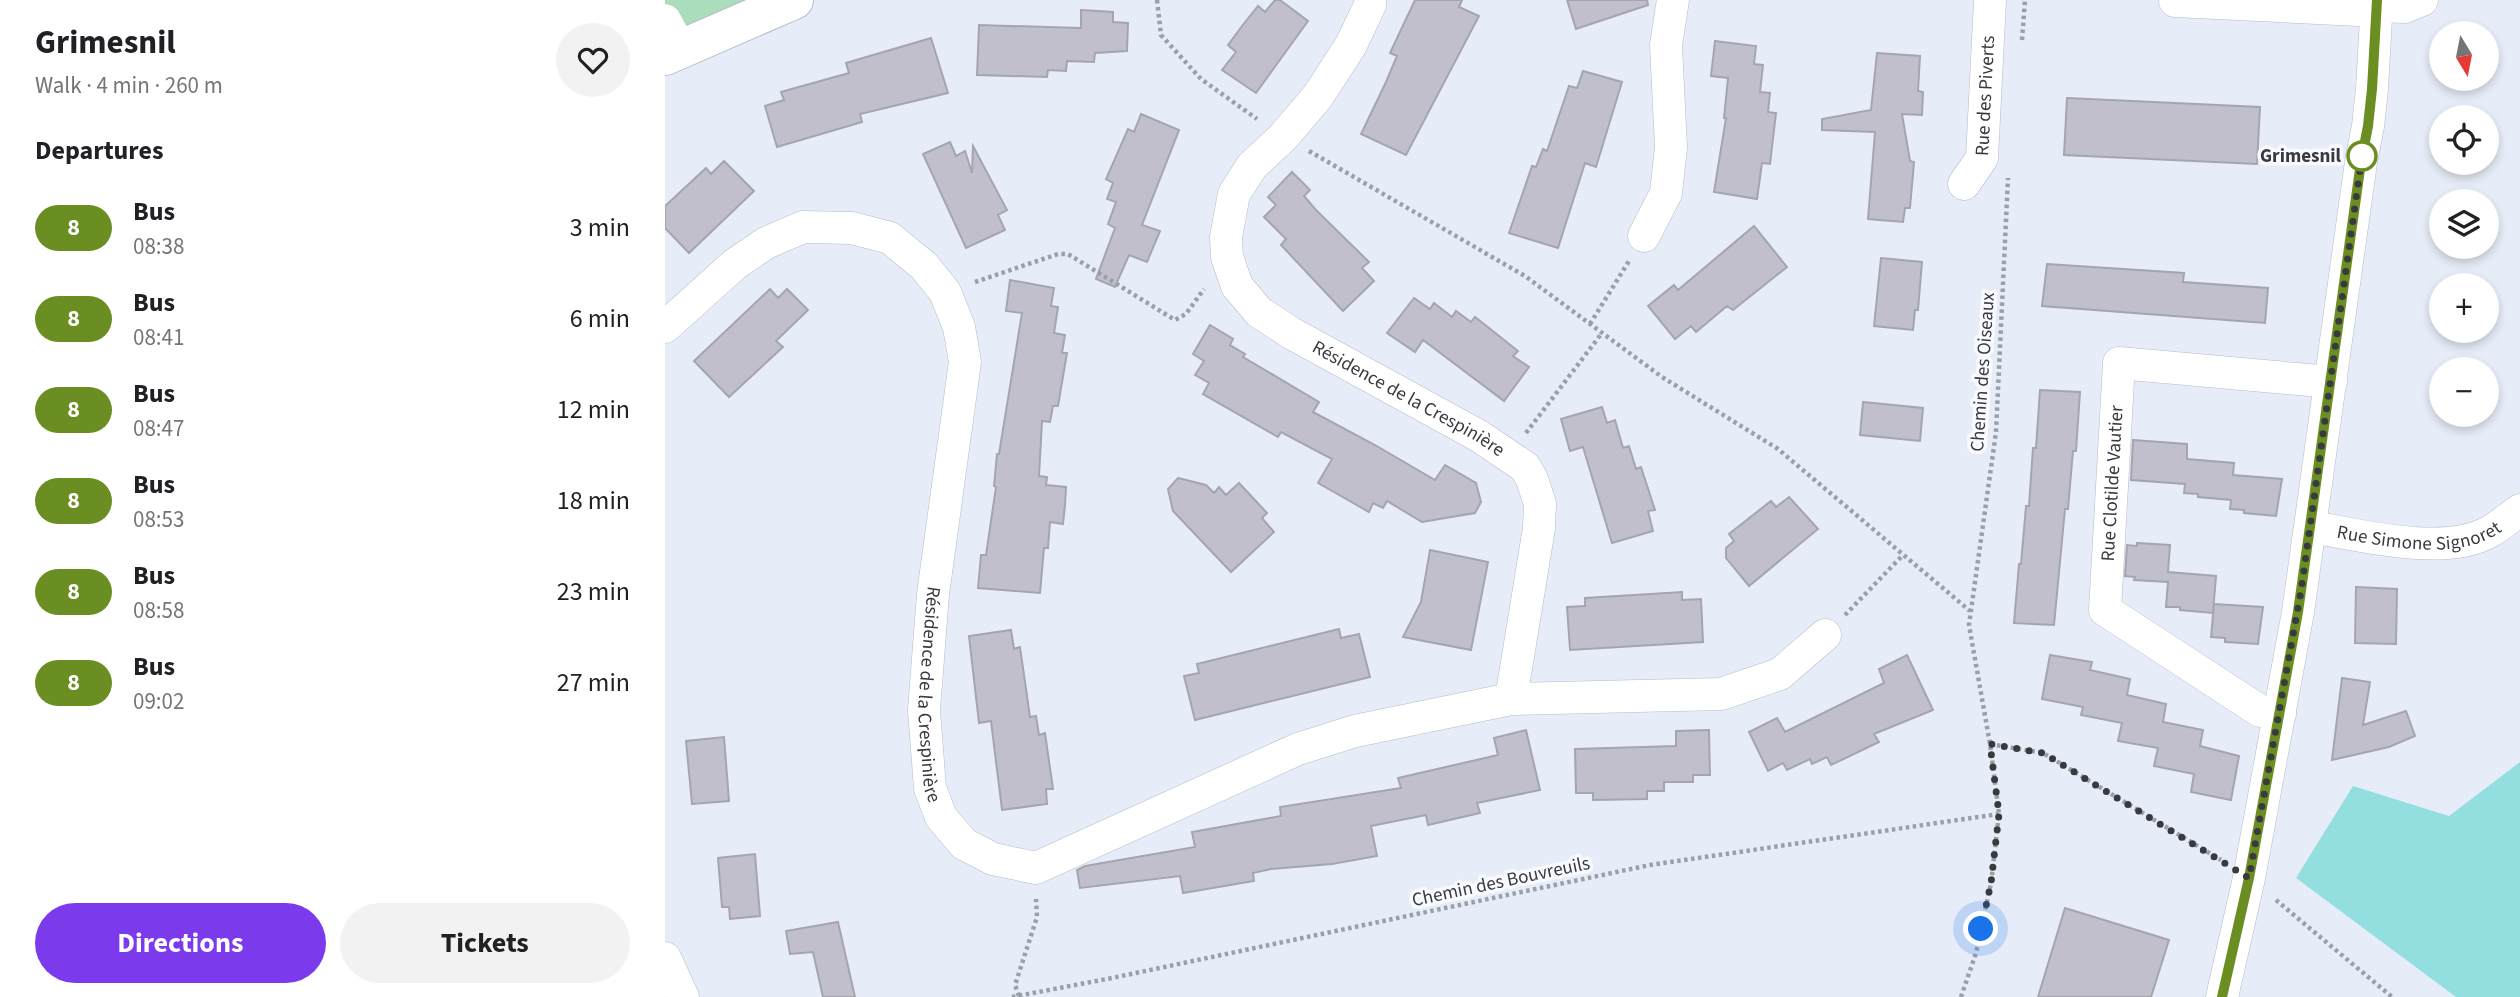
<!DOCTYPE html>
<meta charset="utf-8">
<style>
body{margin:0;font-family:"Source Sans 3",sans-serif;background:#f2f2f2;color:#202124;height:100vh;display:flex;flex-direction:column;font-size:26px;white-space:nowrap}
*{box-sizing:border-box;margin:0}
p{font-size:23px;color:#757577}
.icon{flex:none;width:38px;height:38px;fill:none;stroke:currentColor;stroke-width:2;stroke-linecap:round;stroke-linejoin:round}
.map{position:relative;flex:1;overflow:hidden}
.sheet{display:flex;flex-direction:column;background:#fff;width:665px}
.sheet>*{flex:none}
.badge{padding:0 14px;border-radius:23px;font-size:24px;line-height:46px}
.needle{width:46px;rotate:170deg}
.controls{position:absolute;left:1764px;top:21px;display:grid;gap:14px}
.controls a{display:grid;place-items:center;width:70px;height:70px;border-radius:50%;background:#fff;box-shadow:0 4px 10px #0003;font-size:35px}
.you{position:absolute;width:35px;height:35px;margin:-18px;border:5px solid #fff;border-radius:50%;background:#1a73e8;box-shadow:0 0 0 10px #1a73e833}
.map>.badge{position:absolute;translate:-50% -50%;box-shadow:0 0 0 4px #fff}
h2{padding:0 35px;font-size:26px;line-height:63px}
.round{display:grid;place-items:center;flex:none;width:74px;height:74px;border-radius:37px;background:#f2f2f2}
.head{display:flex;align-items:center;justify-content:space-between;height:119px;padding:0 35px}
h1{font-size:33px;font-weight:700;line-height:52px}
.button{display:flex;gap:14px;margin-top:auto;padding:14px 35px}
.button a{flex:1;height:80px;border-radius:42px;background:#7c3aed;color:#fff;font-size:28px;font-weight:700;line-height:80px;text-align:center}
.button a+a{background:#f2f2f2;color:#202124}
ul{padding:0;list-style:none}
li{display:flex;align-items:center;gap:21px;height:91px;padding:0 35px}
li div{flex:1}
li b{display:block;font-size:26px}
li em{font-style:normal}
li .badge{min-width:77px;font-weight:700;text-align:center}
main{display:flex;flex:1;min-height:0}
.map>svg:first-child{display:block}
.green{fill:#aaddbc}
.water{fill:#93dfe0}
.building{fill:#c1bfcb;stroke:#a6a4af;stroke-width:2}
.lines{fill:none;stroke-linecap:round;stroke-linejoin:round}
.minor-casing{stroke:#b6bbc6;stroke-width:33}
.tertiary-casing{stroke:#b6bbc6;stroke-width:40}
.path{stroke:#9ba0a8;stroke-width:4.5;stroke-dasharray:3.5 3.5;stroke-linecap:butt}
.minor{stroke:#fff;stroke-width:32}
.tertiary{stroke:#fff;stroke-width:38}
.line-casing{stroke:#fff;stroke-width:16}
.line{stroke:#6b8e23;stroke-width:10}
.walk{stroke:#383a3f;stroke-width:7;stroke-dasharray:0 12.6}
.stop-dot{fill:#fff;stroke:#6b8e23;stroke-width:3.5}
.labels{text-anchor:middle;dominant-baseline:central;stroke-width:7;stroke-linejoin:round;paint-order:stroke}
.street-label{font-size:19px;fill:#383a3f;stroke:#f8faff}
.stop-label{font-size:19px;font-weight:bold;fill:#383a3f;stroke:#f8faff;text-anchor:end}
</style>
<main>
<section class="sheet">
<div class="head"><div><h1>Grimesnil</h1><p>Walk · 4 min · 260 m</p></div><a class="round"><svg class="icon" aria-label="heart" viewBox="0 0 24 24"><path d="M12 20l-8-8c-3-5 5-10 8-4 3-6 11-1 8 4z"/></svg></a></div>
<h2>Departures</h2>
<ul>
<li><span class="badge" style="background:#6b8e23;color:#fff">8</span><div><b>Bus</b><p>08:38</p></div><em>3 min</em></li>
<li><span class="badge" style="background:#6b8e23;color:#fff">8</span><div><b>Bus</b><p>08:41</p></div><em>6 min</em></li>
<li><span class="badge" style="background:#6b8e23;color:#fff">8</span><div><b>Bus</b><p>08:47</p></div><em>12 min</em></li>
<li><span class="badge" style="background:#6b8e23;color:#fff">8</span><div><b>Bus</b><p>08:53</p></div><em>18 min</em></li>
<li><span class="badge" style="background:#6b8e23;color:#fff">8</span><div><b>Bus</b><p>08:58</p></div><em>23 min</em></li>
<li><span class="badge" style="background:#6b8e23;color:#fff">8</span><div><b>Bus</b><p>09:02</p></div><em>27 min</em></li>
</ul>
<div class="button"><a>Directions</a><a>Tickets</a></div>
</section>
<div class="map">
<svg width="1855" height="997" viewBox="0 0 1855 997">
<rect width="100%" height="100%" fill="#e7edf8"/>
<path class="green" d="M0,0H129L0,56Z"/>
<path class="water" d="M1855,762V997H1791L1631,878L1688,786L1784,816Z"/>
<path class="building" d="M610,0H615L643,21L591,93L557,70L571,52L563,45L577,26L593,6L600,12Z
M750,0H797L794,7L814,16L741,155L696,134L721,82L732,56L725,53Z
M902,0H982L983,5L911,29Z
M416,10L448,12V22L463,23L462,51L430,53L429,62L402,61L401,71L383,70L382,77L312,75L314,25L416,28Z
M266,38L283,93L195,114L197,122L112,147L100,106L119,100L116,92L184,73L181,63Z
M1050,41L1091,46L1089,64L1098,65L1095,92L1105,93L1103,112L1111,113L1105,164L1097,163L1092,199L1049,192L1061,118H1059L1063,78L1046,76Z
M1212,53L1255,56L1253,91L1258,92L1257,115L1237,114L1245,161L1249,162L1245,208H1240L1238,222L1203,219L1210,132L1157,130V119L1206,110Z
M918,71L957,82L931,167L920,163L893,248L844,233L867,166L871,167L878,149L882,151L904,86L912,88Z
M1402,98L1595,107L1592,164L1399,155Z
M476,114L514,130L477,225L495,231L482,262L464,255L450,287L431,279L450,228L443,224L451,202L442,199L448,183L441,179L463,129L469,132Z
M285,142L291,156L300,151L307,173L308,146L342,210L333,215L340,230L301,248L258,154Z
M59,161L89,191L24,253L0,228V206L41,168L46,174Z
M627,172L645,190L639,196L651,210L704,262L697,268L709,281L678,311L616,245L621,239L599,217L611,205L603,197Z
M1089,226L1122,267L1068,310L1062,306L1031,332L1026,326L1010,339L983,306L1009,285L1013,290Z
M1216,258L1257,262L1253,310H1250L1248,330L1209,326Z
M1382,264L1519,273L1518,282L1603,288L1600,323L1377,306Z
M345,280L389,288L386,306L393,307L389,333L400,335L397,353H402L393,406H388L385,422L377,421L374,476L382,477L381,485L401,487L400,505L398,524L385,522L383,548H379L375,593L313,588L316,555H321L331,487L329,486L332,454H334L357,313L341,311Z
M105,289L113,298L122,289L143,310L111,341L118,347L64,397L29,361Z
M749,298L765,309L769,303L787,317L791,311L806,322L810,317L853,351L848,356L864,367L839,401L758,340L750,352L722,333Z
M545,325L568,339L565,345L580,354L578,357L654,402L648,412L710,445L770,480L780,465L811,483L816,502L810,513L757,522L722,501L718,508L708,503L704,512L653,483L667,459L616,432L613,437L538,394L544,383L530,375L539,361L528,354Z
M1375,390L1415,392L1411,451H1408L1403,509H1400L1389,625L1349,623L1354,564H1356L1361,506H1364L1368,448H1371Z
M1198,402L1258,408L1255,441L1195,435Z
M937,407L942,423L950,420L958,448L964,446L971,469L976,467L990,510L983,511L988,531L947,543L918,447L905,451L896,419Z
M1468,440L1522,444V459L1569,463L1568,475L1617,479L1611,516L1579,513V510L1565,509L1566,500L1533,497V494L1519,493L1520,484L1466,480Z
M513,478L541,485L549,493L554,487L561,495L574,483L602,513L597,518L609,532L566,572L508,511L503,489Z
M1124,497L1153,529L1084,586L1061,558V548L1069,541L1064,534L1106,501L1111,507Z
M1472,543L1505,545L1503,572L1551,576L1548,613L1515,610V607H1501L1503,582L1469,580L1470,577L1460,576L1462,545L1472,546Z
M765,550L823,562L806,650L738,637L756,602Z
M1691,587L1732,589L1731,644L1690,643Z
M1017,592V600L1036,599L1038,642L905,650L902,607L920,606V598Z
M1549,604L1598,607L1593,644L1560,642V638L1546,637Z
M674,629L676,638L694,634L705,677L530,720L519,676L534,673L532,664Z
M346,630L349,649L355,647L365,717L371,716L374,735L380,733L388,789H381L382,804L337,810L326,721L314,723L304,636Z
M1242,655L1268,710L1209,734L1214,742L1166,765L1162,757L1147,764L1145,759L1122,770L1118,763L1103,771L1084,732L1112,718L1120,732L1219,683L1214,669Z
M1385,655L1427,662L1425,670L1465,679L1462,695L1501,704L1498,722L1538,730L1535,746L1574,756L1566,800L1526,792L1529,774L1489,766L1493,748L1453,741L1457,723L1416,715L1418,707L1377,699Z
M1677,678L1705,682L1698,725L1741,711L1750,736L1724,747L1667,760Z
M861,730L875,790L812,803L815,813L763,825L761,815L706,826L712,856L667,864L606,869L588,873L589,881L518,893L515,876L415,888L412,870L420,866L530,847L527,832L616,816L615,807L736,788L733,778L833,755L829,738Z
M1044,730L1045,775H1028V782H999V791H982V799L928,800V793H911L910,749L1011,746V731Z
M59,737L64,801L27,804L21,741Z
M90,854L95,916L65,919L64,907H57L53,858Z
M1400,908L1504,940L1486,997H1373Z
M173,922L190,997H158L148,952L125,954L121,931Z"/>
<g class="lines">
<defs>
<g id="minor">
<path id="s1" d="M705,0V5L686,45L653,96L618,137L587,166L569,194L561,237L562,257L572,286L594,312L626,333L814,436L860,467L867,479L875,504L874,528L846,699"/>
<path d="M1510,1L1693,10L1713,6L1740,7L1757,0"/>
<path d="M0,20L16,49"/>
<path id="s2" d="M1299,184L1317,158L1325,0"/>
<path d="M979,236L1001,193L1006,147L1001,45L1008,0"/>
<path id="s3" d="M0,327L70,264L101,243L138,227L187,228L225,238L259,266L280,292L294,327L300,362L268,594L259,710L265,788L276,817L299,844L328,859L371,868L633,749L690,731L846,699L1056,694L1115,674L1160,635"/>
<path id="s4" d="M1646,527C1695,535 1779,557 1824,532C1835,526 1845,517 1855,510"/>
<path id="s5" d="M1615,714L1595,711L1440,610L1454,363L1666,382"/>
<path d="M0,958L18,997"/>
<path d="M1557,997L1584,878L1633,612L1696,162L1703,126L1707,89L1712,0"/>
</g>
<path id="tertiary" d="M0,56L129,0"/>
</defs>
<use href="#minor" class="minor-casing"/>
<use href="#tertiary" class="tertiary-casing"/>
<path class="path" d="M492,0L496,35L536,79L592,119
M1357,40L1360,0
M644,151L860,276L997,377L1113,449L1305,611
M310,282L393,254H403L510,320L521,314L539,289
M925,324L964,261
M861,433L937,333
M1180,615L1238,555
M1325,744L1378,753L1556,860
M1611,900L1727,997
M354,996L350,985L372,917L371,899
M347,997L447,978L985,865L1334,814
M1296,997L1311,953L1326,883L1334,814L1325,744L1304,625L1331,432L1343,178"/>
<use href="#minor" class="minor"/>
<use href="#tertiary" class="tertiary"/>
</g>
<g class="lines">
<defs>
<path id="line" d="M1557,997L1584,878L1633,612L1696,162L1703,126L1707,89L1712,0"/>
</defs>
<use href="#line" class="line-casing"/>
<use href="#line" class="line"/>
<path class="walk" d="M1316,929L1326,883L1334,814L1325,744L1378,753L1584,878L1636,591L1697,156"/>
</g>
<circle class="stop-dot" cx="1697" cy="156" r="14"/>
<g class="labels">
<g class="street-label">
<text stroke="none"><textPath href="#s2" startOffset="94">Rue des Piverts</textPath></text>
<text transform="translate(1318 372) rotate(-86)">Chemin des Oiseaux</text>
<text stroke="none"><textPath href="#s1" startOffset="541">Résidence de la Crespinière</textPath></text>
<text stroke="none"><textPath href="#s5" startOffset="332">Rue Clotilde Vautier</textPath></text>
<text stroke="none"><textPath href="#s4" startOffset="110">Rue Simone Signoret</textPath></text>
<text stroke="none"><textPath href="#s3" startOffset="746">Résidence de la Crespinière</textPath></text>
<text transform="translate(836 882) rotate(-12)">Chemin des Bouvreuils</text>
</g>
<g class="stop-label">
<text x="1676" y="156">Grimesnil</text>
</g>
</g>
</svg>
<div class="controls">
<a><svg class="needle" viewBox="-14 -14 28 28"><path d="M0-13l5 13h-10z" fill="#e53935"/><path d="M0 13l5-13h-10z" fill="#757577"/></svg></a>
<a><svg class="icon" aria-label="locate" viewBox="0 0 24 24"><circle cx="12" cy="12" r="6"/><path d="M12 2v4M12 18v4M2 12h4M18 12h4"/></svg></a>
<a><svg class="icon" aria-label="layers" viewBox="0 0 24 24"><path d="M12 4l9 5-9 5-9-5zM3 14l9 5 9-5"/></svg></a>
<a>+</a>
<a>−</a>
</div>
<div class="you" style="left:1316px;top:929px"></div>
</div>
</main>
